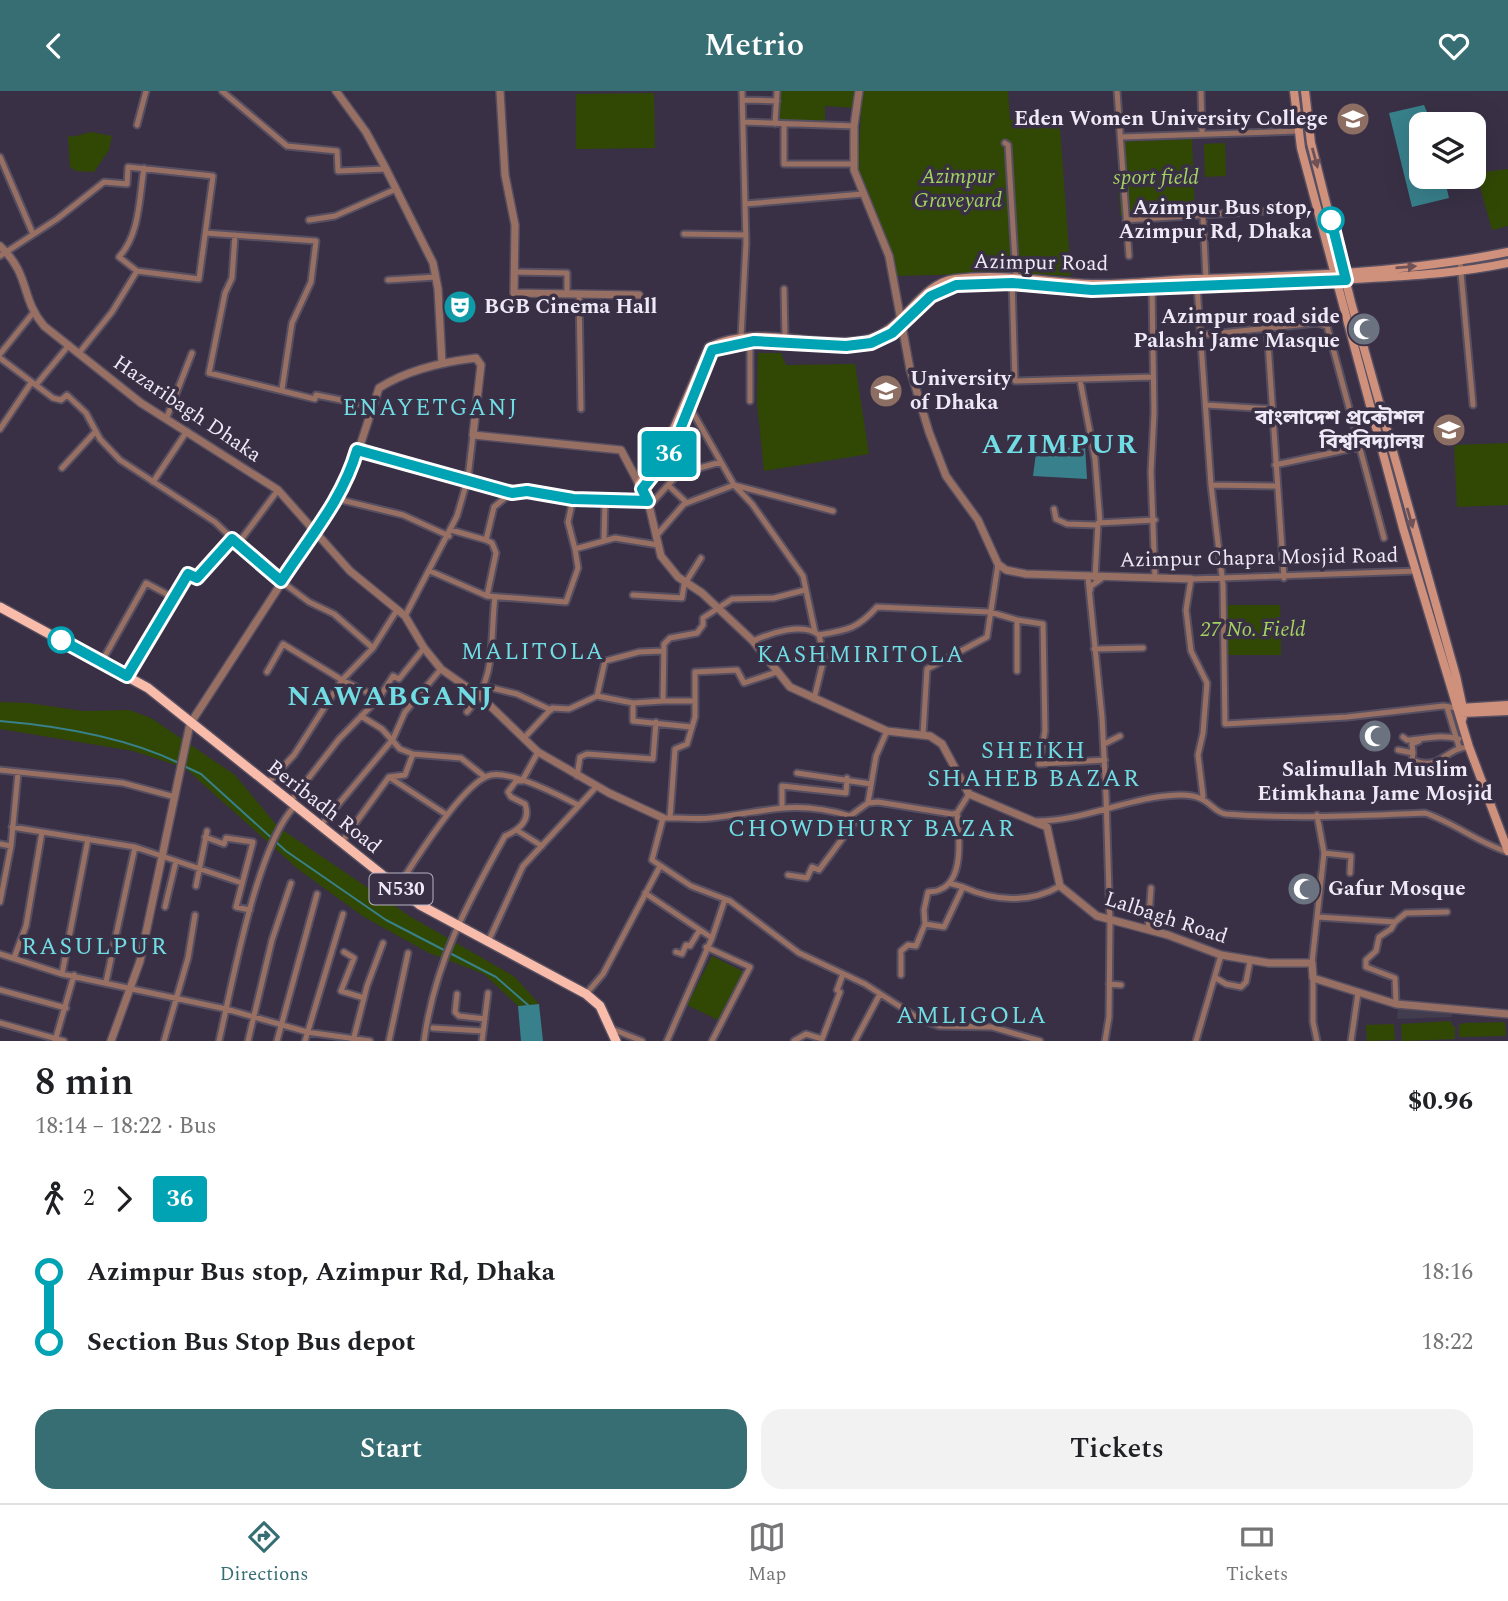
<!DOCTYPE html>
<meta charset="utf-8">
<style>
body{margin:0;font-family:Spectral,"Noto Sans Bengali",serif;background:#f2f2f2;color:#202124;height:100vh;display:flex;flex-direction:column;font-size:26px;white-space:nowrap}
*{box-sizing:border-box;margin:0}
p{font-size:23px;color:#757577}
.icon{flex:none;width:38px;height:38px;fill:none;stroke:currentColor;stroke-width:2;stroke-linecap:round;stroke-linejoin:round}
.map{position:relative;height:950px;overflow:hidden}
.side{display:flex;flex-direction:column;background:#fff;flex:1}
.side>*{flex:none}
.badge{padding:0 14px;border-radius:5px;font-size:24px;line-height:46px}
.tools{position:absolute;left:1409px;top:21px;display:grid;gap:14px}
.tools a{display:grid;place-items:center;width:77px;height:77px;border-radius:14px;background:#fff;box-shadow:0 7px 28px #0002;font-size:35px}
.map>.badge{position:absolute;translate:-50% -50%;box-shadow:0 0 0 4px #fff}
.legs{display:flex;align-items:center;gap:10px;height:77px;padding:0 35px;font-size:23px}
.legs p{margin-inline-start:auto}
.summary{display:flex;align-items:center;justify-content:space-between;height:119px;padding:0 35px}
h1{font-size:38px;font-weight:600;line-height:52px}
.action{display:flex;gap:14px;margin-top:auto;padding:14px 35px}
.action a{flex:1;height:80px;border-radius:21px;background:#366e73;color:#fff;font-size:28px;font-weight:600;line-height:80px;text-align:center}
.action a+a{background:#f2f2f2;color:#202124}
ul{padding:0 35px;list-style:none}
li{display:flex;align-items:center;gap:24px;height:70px;font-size:26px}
li i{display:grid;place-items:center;width:10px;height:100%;margin:0 9px;background:currentColor}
li i::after{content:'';width:18px;height:18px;margin:-9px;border:5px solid;border-radius:50%;background:#fff}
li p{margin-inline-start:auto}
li:first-child i{background:linear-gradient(#0000 50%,currentColor 0)}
li:last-child i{background:linear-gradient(currentColor 50%,#0000 0)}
header{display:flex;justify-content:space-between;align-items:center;height:91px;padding:0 35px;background:#366e73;color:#fff;font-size:32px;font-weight:600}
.tab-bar{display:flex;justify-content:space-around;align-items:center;height:98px;border-top:2px solid #e0e0e0;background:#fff;font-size:19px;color:#757577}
.tab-bar a{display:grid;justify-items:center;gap:4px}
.tab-bar .active{color:#366e73}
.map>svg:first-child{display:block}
.commercial{fill:#413d4e}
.green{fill:#314804}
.water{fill:#38808b}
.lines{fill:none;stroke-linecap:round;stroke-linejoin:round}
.stream{stroke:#38808b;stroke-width:2}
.minor-casing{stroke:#564e61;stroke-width:9}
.tertiary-casing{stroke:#564e61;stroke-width:10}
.secondary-casing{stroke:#564e61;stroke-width:11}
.trunk-casing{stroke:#564e61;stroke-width:12}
.minor{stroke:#986f63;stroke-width:5}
.tertiary{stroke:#986f63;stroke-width:7}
.secondary{stroke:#cf907c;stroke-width:8}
.trunk{stroke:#fabcaa;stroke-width:9}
.oneway{fill:#6e5258}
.line-1-casing{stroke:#fff;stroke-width:16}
.line-1{stroke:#00a3b4;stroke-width:10}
.stop-1-dot{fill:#fff;stroke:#00a3b4;stroke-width:3.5}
.labels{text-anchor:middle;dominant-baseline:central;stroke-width:7;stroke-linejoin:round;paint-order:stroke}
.shield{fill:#393045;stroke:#b8b2c2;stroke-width:2}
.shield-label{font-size:19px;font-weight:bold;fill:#efe9f7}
.poi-label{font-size:21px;font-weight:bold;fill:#efe9f7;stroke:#393045;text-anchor:end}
.park-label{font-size:21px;font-style:italic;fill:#a3d260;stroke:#393045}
.stop-label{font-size:21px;font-weight:bold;fill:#efe9f7;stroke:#393045;text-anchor:end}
.street-label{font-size:21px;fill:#efe9f7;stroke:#393045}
.neighbourhood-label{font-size:23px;letter-spacing:2px;fill:#70dce3;stroke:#393045}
.quarter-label{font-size:24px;letter-spacing:2px;fill:#70dce3;stroke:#393045}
.district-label{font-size:28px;font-weight:bold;letter-spacing:2px;fill:#70dce3;stroke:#393045}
</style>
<header><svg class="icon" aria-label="back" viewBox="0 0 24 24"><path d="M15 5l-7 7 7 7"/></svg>Metrio<svg class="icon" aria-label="heart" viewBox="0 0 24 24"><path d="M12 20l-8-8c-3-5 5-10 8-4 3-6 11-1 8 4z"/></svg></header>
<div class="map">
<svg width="1508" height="950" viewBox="0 0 1508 950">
<rect width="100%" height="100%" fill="#393045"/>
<path class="commercial" d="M1398,915L1452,920V926L1397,928Z"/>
<path class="green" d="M780,0H857L855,17L825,15V30L778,31Z
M862,0H1008L1010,29L1059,24L1071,185L1017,182L895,185L878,128L858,80Z
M654,2L655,57L576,58V3Z
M91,41L112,45L109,59L94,81L76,80L70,76L68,44L72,46Z
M1192,48L1195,122L1120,125L1117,51Z
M1225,52L1226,85L1205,86L1204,53Z
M1508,78V135L1492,139L1476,82Z
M758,262H781L786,274L855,273L869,363L764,380L757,312Z
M1508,352V414L1457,416L1454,354Z
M1224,514H1280L1281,564H1225Z
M0,611L28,612L83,620L129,619L151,627L235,684L278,736L411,826L515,886L539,913L518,915L484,883L429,862L364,826L298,778L185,677L133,660L0,638Z
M712,865L746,882L722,931L687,914Z
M1451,930L1452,935H1455V948L1402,950L1401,933Z
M1505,931L1506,945L1459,946V934L1464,932Z
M1394,933L1395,949L1367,950L1366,934Z"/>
<path class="water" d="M1424,14L1432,33H1421V86H1444L1449,107L1412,116L1389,22Z
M1085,354L1087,388L1033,385L1036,362Z
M539,913L543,950H521L518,915Z"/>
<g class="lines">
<path class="stream" d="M0,630C59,635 125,646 179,672
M184,675L201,683L286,760L386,829L496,886L528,914"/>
<defs>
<path id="minor" d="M222,0L287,55L337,60L338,80L386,78
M1117,0L1129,165
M1201,0L1202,43
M744,9L777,10
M743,31L854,35
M775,33L777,0
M784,33V73H854
M137,34L146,0
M1121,46L1298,40
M1005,52L1008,54L1016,186
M0,66L33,143
M745,113L863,103
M1203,126L1206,188
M309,129L335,125L396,98
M1126,129L1279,119
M206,142L316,150L311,191L292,232L282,298
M684,143L746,144
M235,144L232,187L225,202L209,282L315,308L316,304L371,315
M0,165L57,128L104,91L127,93L128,76L213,85L199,188L137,180
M1460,171L1473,314
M515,181L567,182V202
M388,189L436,186
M1012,190L1015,290L1153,286
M1197,195L1211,394L1223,494L1225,633L1347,626L1443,615L1457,617
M1152,197L1154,322L1151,381L1155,487
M784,198L785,248
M579,203L581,318
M1267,237L1284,487
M1201,244L1317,232L1327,235L1384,447
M750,245V310
M741,246L746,152L742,0
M79,262L112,221L137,180L119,166C140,143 139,108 144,77
M0,263L33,222
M0,267L53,307L61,309L67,304L86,322L100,348L120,369L215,431L262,476L309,511L334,523L373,557
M1080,289L1095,368L1100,431
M36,294L69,254
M687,311L734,394L752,413L803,485L815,541
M1207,314L1271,318
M167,326L192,262
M0,338L31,292
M357,359L511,402
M1275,374L1359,356
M62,377L96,340
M153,391L187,340
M1211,394L1276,395
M669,395L687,412
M337,408L403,424L449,445
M573,408L568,431L575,458
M650,414L678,383L721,371
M1054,418L1056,428L1067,433L1097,434
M451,439L486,449L494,416L511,402L527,400L573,408L648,410
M657,444L684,413L734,394L833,420
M604,448L605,409
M486,449L492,452L496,462L487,505
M237,454L278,399
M430,480L487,505L566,511L578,477L575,458L615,447L658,454
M1088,487L1102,626L1106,705L1110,834L1109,926L1105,950
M1095,487L1098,432L1155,429
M1090,500L1091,495L1101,488
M633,504L682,507L684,494L701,467
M405,525L457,425L468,387L473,344
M1017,529L1043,533L1045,640L1039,673L1105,669
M753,550C770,542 803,531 819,544C848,539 857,538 877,516L990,521L1017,529V580
M1094,558L1143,557
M101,572L146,492L174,507
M267,581L283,553L342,589L379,607
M127,585L188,483L197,487L232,448
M484,595L517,603L551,619
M597,605L605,570L639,561L662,560
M597,605L633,612L663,610
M814,608L824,567L819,544
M695,610H663L664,553L670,547L697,542L703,534V527L732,508L774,507L805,499
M633,612V630L691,636
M1447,616L1459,656
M467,621C497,590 490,546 495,506
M361,625L382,638L400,658L413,663L461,667L485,686
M923,644L927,578L987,546L998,473
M1403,646L1407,649C1426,648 1439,643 1459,648
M524,647L552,617L569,618L597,605
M1104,653L1120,645
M1398,659L1413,662L1412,653L1419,650
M1413,662L1412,669C1441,681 1444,657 1469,656
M0,679L123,692L175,706
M797,682L871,693
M577,685L580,666L587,663L653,668L656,631
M392,688L447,724
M267,693L294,664L342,589L373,557L397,519
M1203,705L1198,664L1203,642L1207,592L1191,560L1186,519L1191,488L1417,480
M290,711L339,648L379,607L393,585L399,588L424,557
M868,712L876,665L887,640
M782,715V695L846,702L847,687
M850,725C791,708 768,721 711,727C695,729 679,726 663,727L652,769L691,795L730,810L799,862L865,893L921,929L939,935L992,936L1040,950
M850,725L868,712L878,711L952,723L957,722L969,703
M670,727L675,658L687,653L695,626V581L737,579L744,592L777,581
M1037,730C1085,730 1131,705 1179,704C1210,703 1211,721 1226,723C1292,728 1359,725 1425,722C1455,732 1478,752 1508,761
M321,734L393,648L405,621L441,578
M12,736L135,756L242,792
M518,740L542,755
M205,746L224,753L226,747L253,751L236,816L250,819
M341,752L389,686L405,684L413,663
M0,753L11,755
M1324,762L1351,765L1350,782
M788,784L807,787L812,776L819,779L854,732L850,725
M196,795L207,740
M398,796C413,772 465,689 491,684C513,680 559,704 578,714
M963,796C994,810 1029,813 1060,795
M645,802L712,847
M0,811L11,755L18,682
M165,816L176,770
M1318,826L1395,831L1406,822L1447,821
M1395,831L1391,838L1379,846L1376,860L1366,869V876L1395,887L1396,913
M925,833L944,836L963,796L949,792
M1148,839L1151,797
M488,851L523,775L597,695
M706,856L750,876L712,950
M344,861L354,867L341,900L364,907
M676,861L682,863L686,854L690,855L699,840
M0,863L62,883L226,918L307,941L370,950
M14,867L26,835L42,741
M1312,872L1324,762L1317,724
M62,883L88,748
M901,884V860L908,854L916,855L925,833L924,819L928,801C932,800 936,801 939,799C965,790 959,743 957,722
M1216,887L1226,893L1241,896L1246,891L1250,870
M1313,887V931L1317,950
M106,891L135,756
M1109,893L1121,894
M0,899L66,917
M457,903L455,921L459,925L485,928
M586,903L603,883L659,777
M0,932L64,950
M433,937L483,940
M612,938L642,950
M55,950L74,884
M164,950L188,867L195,824
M219,950C232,894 257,753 295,715
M248,950L272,849L291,792
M277,950L317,803
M305,950L343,823
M353,950L367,895L383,852
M389,950L408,862
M424,950C435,871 467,813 505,745C519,739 531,729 525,713L511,706L508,701L516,690H522L538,661
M482,950L488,902
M667,950L712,847L725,808
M794,950L806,943L822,948L840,901L837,899L843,883
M855,950L880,903
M1196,950L1221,864
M1351,950L1358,902"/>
<path id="tertiary" d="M336,0L366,41L386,78L433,172L438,198L442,272
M500,0L505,84L515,134L514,202L639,204
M859,0L854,35V79L889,165L910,278L929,341L946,385L978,429L998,473L1006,479L1026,483L1191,488
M0,155C31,184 20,207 44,235L141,312L278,399L350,480L405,525L424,557L441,578L481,606L538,661L609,702L663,727
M111,950L140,870L190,633L349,388L379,297C407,279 442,271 476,267L481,274L473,344L621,359L648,410L661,465L678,486L702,502L753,550L790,596L887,640L930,645L942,653L969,703L1047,736L1060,795L1097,825L1168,844L1221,864L1269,872H1312L1313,887L1396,913L1508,923"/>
<path id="secondary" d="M1294,0L1301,57L1403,437L1469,656L1508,760
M1305,0L1311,52L1351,211L1456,585L1464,622L1462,629
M931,205C979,177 1041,198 1093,199C1174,199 1258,196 1339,189C1396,185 1451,184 1508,172
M658,380L671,361L680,339
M639,393L665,358L709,256C757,233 809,257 860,250C903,245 917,193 955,188C1001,182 1046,191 1092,193C1127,194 1163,189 1198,188C1301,185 1406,182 1508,161
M1460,617L1508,614
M1462,622L1508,620"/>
<path id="trunk" d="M0,516L148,597L420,814L586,903L600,915L616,950"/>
</defs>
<use href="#minor" class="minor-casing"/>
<use href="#tertiary" class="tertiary-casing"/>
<use href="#secondary" class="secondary-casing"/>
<use href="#trunk" class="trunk-casing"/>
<use href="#minor" class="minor"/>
<use href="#tertiary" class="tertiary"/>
<use href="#secondary" class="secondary"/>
<use href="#trunk" class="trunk"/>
</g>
<defs><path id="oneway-solid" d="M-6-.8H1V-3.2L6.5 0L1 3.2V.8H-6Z" transform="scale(1.75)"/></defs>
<g class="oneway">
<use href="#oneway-solid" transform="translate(1315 67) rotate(75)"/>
<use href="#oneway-solid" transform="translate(1406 176) rotate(-5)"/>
<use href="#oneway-solid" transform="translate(1410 427) rotate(74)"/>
</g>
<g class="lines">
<defs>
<path id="line-1" d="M61,549L127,585L188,483L197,487L232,448L281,490C309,447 343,408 357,359L512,402L527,400L573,408L648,410L642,398L671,361L712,259L754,250L846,255L871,252L892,242L931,205L956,194L1012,192L1092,199L1346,189L1331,129"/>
</defs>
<use href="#line-1" class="line-1-casing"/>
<use href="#line-1" class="line-1"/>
</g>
<defs>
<symbol id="university-disc" viewBox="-11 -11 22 22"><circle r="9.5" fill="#8d6e63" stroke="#393045"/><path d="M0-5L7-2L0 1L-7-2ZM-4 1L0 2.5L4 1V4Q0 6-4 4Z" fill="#fff"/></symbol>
<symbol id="theatre-disc" viewBox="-11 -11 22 22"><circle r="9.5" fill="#0f9aa8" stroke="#393045"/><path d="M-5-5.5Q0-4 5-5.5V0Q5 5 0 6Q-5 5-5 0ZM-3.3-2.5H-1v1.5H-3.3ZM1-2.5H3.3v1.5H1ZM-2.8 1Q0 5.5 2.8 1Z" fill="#fff"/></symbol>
<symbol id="mosque-disc" viewBox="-11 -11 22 22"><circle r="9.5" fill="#6b7280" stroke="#393045"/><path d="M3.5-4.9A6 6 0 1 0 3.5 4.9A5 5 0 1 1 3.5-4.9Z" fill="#fff"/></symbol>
</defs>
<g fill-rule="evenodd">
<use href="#university-disc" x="1334" y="9" width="38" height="38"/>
<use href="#theatre-disc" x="441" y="197" width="38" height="38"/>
<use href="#mosque-disc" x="1345" y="219" width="38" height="38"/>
<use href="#university-disc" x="867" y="281" width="38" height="38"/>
<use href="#university-disc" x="1430" y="320" width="38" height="38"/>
<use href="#mosque-disc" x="1356" y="626" width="38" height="38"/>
<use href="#mosque-disc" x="1285" y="779" width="38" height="38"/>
</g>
<g class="stop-1-dot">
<circle cx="1331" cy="129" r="12"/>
<circle cx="61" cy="549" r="12"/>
</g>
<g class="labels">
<rect class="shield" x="369.5" y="782.5" width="63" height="31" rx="5"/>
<g class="shield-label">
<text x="401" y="798">N530</text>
</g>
<g class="poi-label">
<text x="1328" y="28">Eden Women University College</text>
<text x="484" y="216" text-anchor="start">BGB Cinema Hall</text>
<text x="1340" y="226">Azimpur road side<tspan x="1340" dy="24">Palashi Jame Masque</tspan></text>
<text x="910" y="288" text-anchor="start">University<tspan x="910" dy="24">of Dhaka</tspan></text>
<text x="1424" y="327">বাংলাদেশ প্রকৌশল<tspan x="1424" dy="24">বিশ্ববিদ্যালয়</tspan></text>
<text x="1375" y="679" text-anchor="middle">Salimullah Muslim<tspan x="1375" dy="24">Etimkhana Jame Mosjid</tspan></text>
<text x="1328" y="798" text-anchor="start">Gafur Mosque</text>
</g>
<g class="park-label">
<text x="958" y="86">Azimpur<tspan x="958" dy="24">Graveyard</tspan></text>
<text x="1156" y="87">sport field</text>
<text x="1253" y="539">27 No. Field</text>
</g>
<g class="stop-label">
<text x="1312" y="117">Azimpur Bus stop,<tspan x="1312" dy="24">Azimpur Rd, Dhaka</tspan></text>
</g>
<g class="street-label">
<text transform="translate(1041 172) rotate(1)">Azimpur Road</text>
<text transform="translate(187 318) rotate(34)">Hazaribagh Dhaka</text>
<text transform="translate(1259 467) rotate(-1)">Azimpur Chapra Mosjid Road</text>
<text transform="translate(324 716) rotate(38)">Beribadh Road</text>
<text transform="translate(1166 827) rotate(18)">Lalbagh Road</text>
</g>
<g class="neighbourhood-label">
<text x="431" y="317">ENAYETGANJ</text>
<text x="533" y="561">MALITOLA</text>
<text x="861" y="564">KASHMIRITOLA</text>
</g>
<g class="quarter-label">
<text x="1034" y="660">SHEIKH<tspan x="1034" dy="28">SHAHEB BAZAR</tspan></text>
<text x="872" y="738">CHOWDHURY BAZAR</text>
<text x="95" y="856">RASULPUR</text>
<text x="972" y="925">AMLIGOLA</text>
</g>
<g class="district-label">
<text x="1060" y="353">AZIMPUR</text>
<text x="391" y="605">NAWABGANJ</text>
</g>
</g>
</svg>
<div class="tools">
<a><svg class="icon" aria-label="layers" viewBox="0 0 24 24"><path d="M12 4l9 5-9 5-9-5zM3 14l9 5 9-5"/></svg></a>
</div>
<b class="badge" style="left:669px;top:363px;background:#00a3b4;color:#fff">36</b>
</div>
<section class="side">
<div class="summary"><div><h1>8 min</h1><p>18:14 – 18:22 · Bus</p></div><b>$0.96</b></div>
<div class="legs"><svg class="icon" aria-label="walk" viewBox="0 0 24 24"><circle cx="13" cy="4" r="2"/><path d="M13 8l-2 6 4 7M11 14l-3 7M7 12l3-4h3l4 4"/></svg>2<svg class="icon" aria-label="forward" viewBox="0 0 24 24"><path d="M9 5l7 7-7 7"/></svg><b class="badge" style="background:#00a3b4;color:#fff">36</b></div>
<ul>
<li><i style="color:#00a3b4"></i><b>Azimpur Bus stop, Azimpur Rd, Dhaka</b><p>18:16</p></li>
<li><i style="color:#00a3b4"></i><b>Section Bus Stop Bus depot</b><p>18:22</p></li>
</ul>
<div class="action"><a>Start</a><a>Tickets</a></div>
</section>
<nav class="tab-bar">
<a class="active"><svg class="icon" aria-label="directions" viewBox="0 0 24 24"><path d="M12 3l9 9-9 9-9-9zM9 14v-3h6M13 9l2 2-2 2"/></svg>Directions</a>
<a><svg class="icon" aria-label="map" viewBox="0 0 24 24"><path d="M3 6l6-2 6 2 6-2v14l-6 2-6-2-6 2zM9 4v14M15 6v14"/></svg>Map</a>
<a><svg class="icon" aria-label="tickets" viewBox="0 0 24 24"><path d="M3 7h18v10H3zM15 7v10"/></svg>Tickets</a>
</nav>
